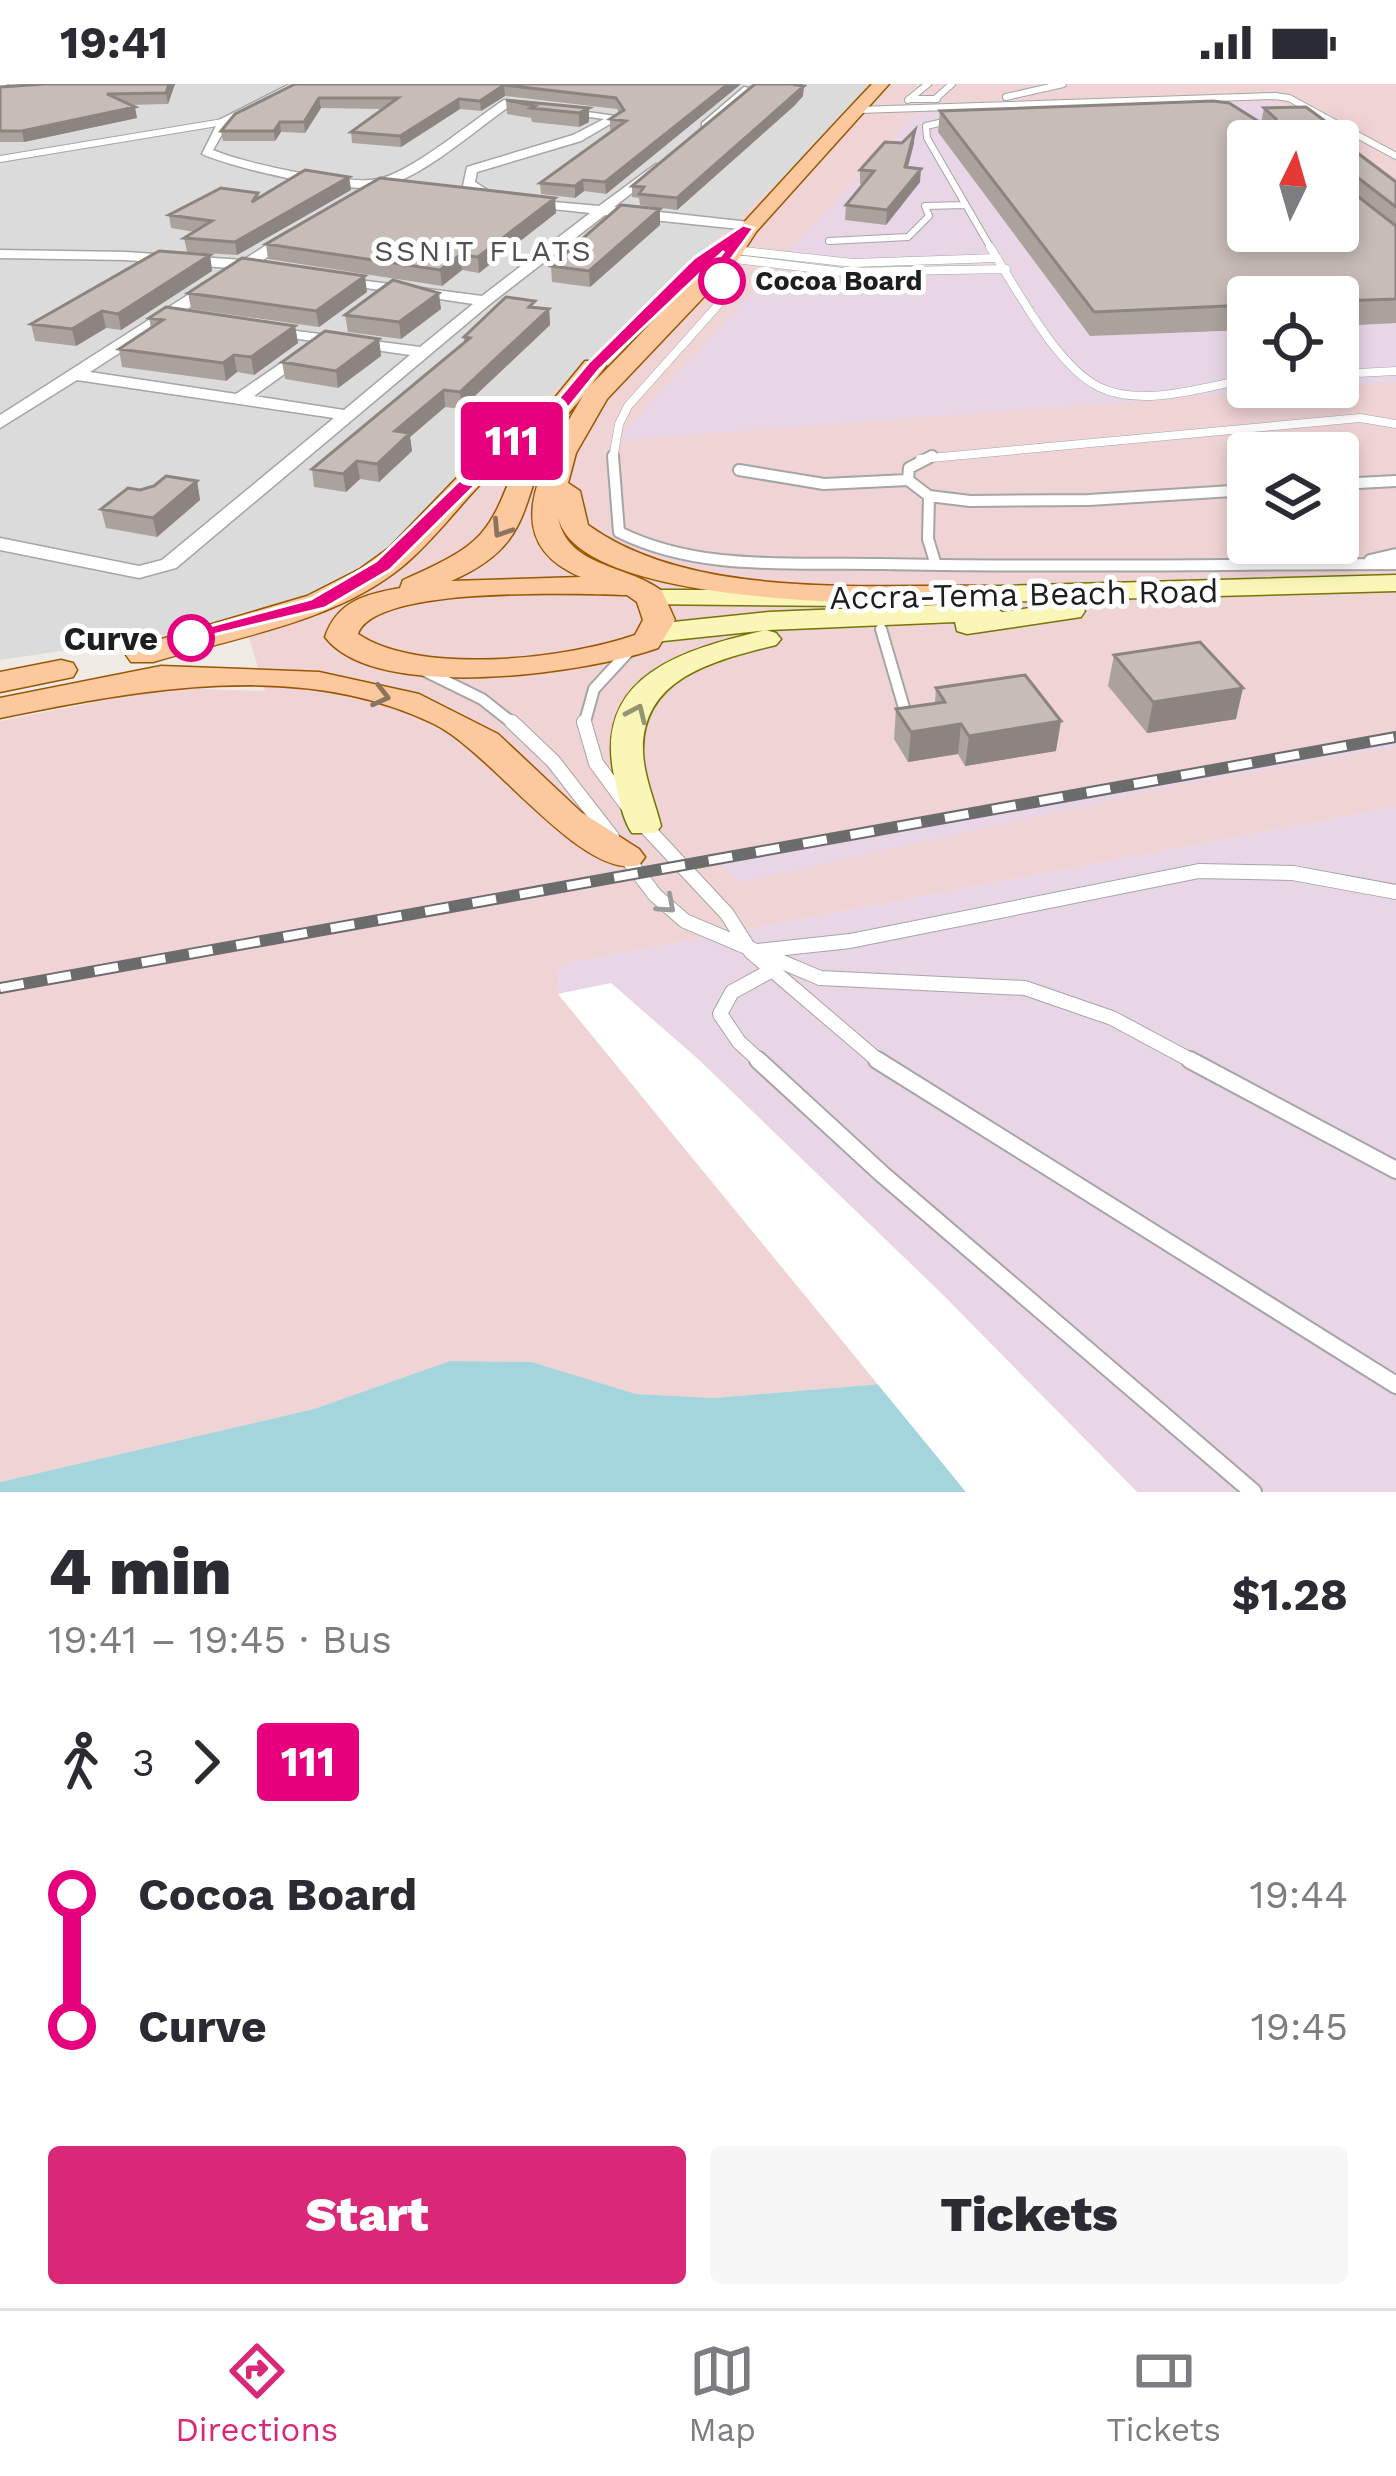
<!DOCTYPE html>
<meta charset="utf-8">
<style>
body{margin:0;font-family:"Work Sans",sans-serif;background:#f7f7f7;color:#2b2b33;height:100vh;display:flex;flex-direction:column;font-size:45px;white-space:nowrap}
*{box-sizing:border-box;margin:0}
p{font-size:39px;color:#7c7c81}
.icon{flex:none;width:66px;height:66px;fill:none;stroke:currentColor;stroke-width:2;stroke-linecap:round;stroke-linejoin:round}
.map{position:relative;height:1408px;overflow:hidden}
.panel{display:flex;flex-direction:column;background:#fff;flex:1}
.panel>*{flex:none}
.badge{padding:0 24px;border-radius:9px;font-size:42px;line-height:78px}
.needle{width:78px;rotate:5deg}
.controls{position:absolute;left:1227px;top:36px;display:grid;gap:24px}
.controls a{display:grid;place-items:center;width:132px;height:132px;border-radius:12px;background:#fff;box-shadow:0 6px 18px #0003;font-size:60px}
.map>.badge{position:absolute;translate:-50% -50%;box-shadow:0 0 0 6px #fff}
.legs{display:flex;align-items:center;gap:18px;height:132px;padding:0 48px;font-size:39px}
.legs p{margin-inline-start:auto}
.headline{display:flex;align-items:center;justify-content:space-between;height:204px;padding:0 48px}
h1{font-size:66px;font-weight:800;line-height:90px}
.primary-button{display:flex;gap:24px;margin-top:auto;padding:24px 48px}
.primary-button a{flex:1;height:138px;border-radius:12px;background:#db2777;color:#fff;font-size:48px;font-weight:800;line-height:138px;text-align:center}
.primary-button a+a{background:#f7f7f7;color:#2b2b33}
ul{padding:0 48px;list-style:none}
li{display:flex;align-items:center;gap:42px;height:132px;font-size:45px}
li i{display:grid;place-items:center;width:18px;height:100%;margin:0 15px;background:currentColor}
li i::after{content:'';width:30px;height:30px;margin:-15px;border:9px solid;border-radius:50%;background:#fff}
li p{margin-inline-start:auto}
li:first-child i{background:linear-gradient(#0000 50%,currentColor 0)}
li:last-child i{background:linear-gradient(currentColor 50%,#0000 0)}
.status{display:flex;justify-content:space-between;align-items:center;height:84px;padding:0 60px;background:#fff;direction:ltr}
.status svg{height:33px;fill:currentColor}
.tabs{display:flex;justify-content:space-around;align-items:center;height:168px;border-top:3px solid #e1e1e2;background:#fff;font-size:33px;color:#7c7c81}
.tabs a{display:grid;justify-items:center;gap:6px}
.tabs .current{color:#db2777}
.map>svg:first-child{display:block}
.residential{fill:#dcdbdb}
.commercial{fill:#f0d3d5;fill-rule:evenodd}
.industrial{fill:#e8d6e6}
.water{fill:#a4d5dd}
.pier{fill:#fff}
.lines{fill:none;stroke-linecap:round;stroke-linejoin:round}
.lane-far4-casing{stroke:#a5a5a5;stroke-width:8}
.lane-far3-casing{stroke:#a5a5a5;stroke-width:9}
.lane-far2-casing{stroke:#a5a5a5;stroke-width:14}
.lane-far1-casing{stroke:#a5a5a5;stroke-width:16}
.lane-casing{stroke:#a5a5a5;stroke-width:20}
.street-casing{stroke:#a5a5a5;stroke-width:3}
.secondary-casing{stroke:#747505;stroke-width:3}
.primary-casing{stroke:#985700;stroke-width:3}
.lane-far4{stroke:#fff;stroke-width:6}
.lane-far3{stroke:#fff;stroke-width:8}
.lane-far2{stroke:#fff;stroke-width:10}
.lane-far1{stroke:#fff;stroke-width:14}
.lane{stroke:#fff;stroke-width:16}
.street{fill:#fff;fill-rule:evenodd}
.secondary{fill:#f9f6b8;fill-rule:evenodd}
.primary{fill:#fbc99d;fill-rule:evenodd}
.rail-casing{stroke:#6c6c6c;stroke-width:12}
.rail{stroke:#fff;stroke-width:8;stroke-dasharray:24;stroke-linecap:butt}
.wall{fill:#aba29d}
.shaded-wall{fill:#8b8480}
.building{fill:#c7bcb7;stroke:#8b8480;stroke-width:3}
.oneway{stroke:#8c745e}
.oneway2{stroke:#969573}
.oneway3{stroke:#9a9a9a}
.line-1{fill:#e6007e;stroke:#fff;stroke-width:3}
.stop-1-dot{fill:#fff;stroke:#e6007e;stroke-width:6}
.labels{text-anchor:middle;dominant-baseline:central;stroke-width:10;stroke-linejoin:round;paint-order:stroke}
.far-stop-label{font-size:27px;font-weight:bold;fill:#1e1e1e;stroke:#fff;text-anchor:start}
.far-neighbourhood-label{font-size:30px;letter-spacing:3px;fill:#515151;stroke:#fff}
.street-label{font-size:33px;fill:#1e1e1e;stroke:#fff}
.stop-label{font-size:33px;font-weight:bold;fill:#1e1e1e;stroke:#fff;text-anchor:end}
</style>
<div class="status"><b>19:41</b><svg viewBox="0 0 49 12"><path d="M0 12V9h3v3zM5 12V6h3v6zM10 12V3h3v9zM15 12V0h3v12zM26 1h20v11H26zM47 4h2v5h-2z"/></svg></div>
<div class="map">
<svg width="1396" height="1408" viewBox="0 0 1396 1408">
<rect width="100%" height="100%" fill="#efeae4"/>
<path class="residential" d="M0,0H882L362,489L245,540L0,576Z"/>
<path class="commercial" d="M882,0H1396V648L712,774L1396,663V723L559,881L558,910L880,1300L713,1314L636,1310L532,1278L450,1277L314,1325L0,1398V637L168,604L265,607L245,540L362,489ZM1248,57H1338V147H1248ZM1248,213H1338V303H1248ZM1248,369H1338V459H1248Z"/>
<path class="industrial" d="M1273,18L1323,57H1248V147H1338L1396,114V298L1338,302V213H1248V303H1325L617,356L916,29Z
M1396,648V663L1178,701L740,798L711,773Z
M1396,723V1408H1137L940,1208L699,976L611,900L558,910L559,881Z"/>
<path class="water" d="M450,1277L532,1278L636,1310L713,1314L880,1300L966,1408H0V1398L314,1325Z"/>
<path class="pier" d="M611,899L699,976L940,1208L1137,1408H966L558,910Z"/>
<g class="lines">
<defs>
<path id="lane-far4" d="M1006,13L1063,0
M909,15H937
M935,15L952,0
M908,16L928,0
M858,26L1275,12L1289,14L1396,72
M952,36L926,42L927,54L992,166
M0,75L223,38
M829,157L908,153L929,132L925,122L965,121"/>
<path id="lane-far3" d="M990,163C1015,202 1057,283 1099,303C1142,324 1204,303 1248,295
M735,166L853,179L997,174
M728,174L843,188L1006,185
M1338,290L1396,287
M613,375L619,340L628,322L719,220L726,205L717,185
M920,375L1360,334L1396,340"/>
<path id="lane-far2" d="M613,372L619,448C699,488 793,478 881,480C1052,484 1224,480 1396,480
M932,372L909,384L908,396L929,412L970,417L1089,416L1248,406
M739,386L824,400L908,396
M1338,400L1396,397
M929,412L928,455L936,481
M1370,476L1396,470
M881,545L907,634
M425,587L482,615L515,641
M584,641L594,605L629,567"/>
<path id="lane-far1" d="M512,638L553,677L612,753
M584,638L596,679L626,720
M643,740L727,830L751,868L881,979
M624,770L655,811L685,837L820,894L1025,904L1112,934L1196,979
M758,867L850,857L1199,787L1293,789L1396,808
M762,979L739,958L720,930L732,908L772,886"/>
<path id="lane" d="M758,976L882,1090L1253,1408
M877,976L1396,1301
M1190,976L1396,1086"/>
<path id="street" d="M0,0H8L0,4Z
M290,0H305L228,40L213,66C243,79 346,102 378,95C411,89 473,36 504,16L622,33L581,57L477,88L475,98L501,115L494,119L463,102L467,83L573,51L604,35L510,22C475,46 425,92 384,102C349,111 236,85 202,70L219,36Z
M744,3L754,5L710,45H702V39Z
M656,80L660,81V87L614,123L749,138L756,142L749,146L605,131L490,220L176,484L139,494L0,466V454L139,482L162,476L334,334L77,296L0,344V331L230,184L126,176L0,174V166L126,168L243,176L290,146H300V152L90,288L236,310L306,262L314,267L312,270L254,312L344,326L410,271L264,250L256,245L258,242L420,263L473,220L333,199L326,195L328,192L482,212L590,129L525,122L518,118L520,115L599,122Z"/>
<path id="secondary" d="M1396,491V507L960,519L946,511L960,503Z
M651,506H848L862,514L848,522L641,520L637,514L641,508Z
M1071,518L1081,521L1085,527L1081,533L967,550L957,547L955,538L769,546L654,558L639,549L654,540L769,528L988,519L1002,528Z
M766,546L776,549L781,555L776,561C716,576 641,593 643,668C644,693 655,718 661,742L656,749H632C622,735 619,713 615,696C590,590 686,565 766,546Z"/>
<path id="primary" d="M872,0H889L756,148L736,179L607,315L576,369L568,399L580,407L588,441C692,516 865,500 988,502L999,504L1003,511L999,518C970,525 935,520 906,519C837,519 576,515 558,433C567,484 627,480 662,507L675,536L658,564C588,589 376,620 325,553C337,517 366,510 400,504L403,496C490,458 489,449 522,364C475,396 446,446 403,482C335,538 236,553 153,578H131L126,571L131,564L307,512L360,485L389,464L476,374L539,333L585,277H603L606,282L591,301C688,203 777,100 872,0ZM583,312C548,372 490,455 581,493L451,497C536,460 518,418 554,349C561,336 574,324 583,312ZM627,511L637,518L643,536L635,551C566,575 420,592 358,550C375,501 578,510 627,511Z
M61,576L73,579L77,586L73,593L0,608V588Z
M161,582L319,588L419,610L498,650L581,728L639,765L645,773L639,781C582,797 492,668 434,640C300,574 139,606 0,634V614Z"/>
</defs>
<use href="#lane-far4" class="lane-far4-casing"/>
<use href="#lane-far3" class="lane-far3-casing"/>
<use href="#lane-far2" class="lane-far2-casing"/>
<use href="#lane-far1" class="lane-far1-casing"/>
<use href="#lane" class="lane-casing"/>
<use href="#street" class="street-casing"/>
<use href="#secondary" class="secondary-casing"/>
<use href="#primary" class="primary-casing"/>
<use href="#lane-far4" class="lane-far4"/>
<use href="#lane-far3" class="lane-far3"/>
<use href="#lane-far2" class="lane-far2"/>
<use href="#lane-far1" class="lane-far1"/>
<use href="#lane" class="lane"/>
<use href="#street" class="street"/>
<use href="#secondary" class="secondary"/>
<use href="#primary" class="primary"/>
<defs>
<path id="rail" d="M0,904L1396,653"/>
</defs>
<use href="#rail" class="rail-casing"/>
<use href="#rail" class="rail"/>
</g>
<path class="wall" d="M175,0L168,20L131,21L137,34L24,58H0V3Z
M295,0H741L606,110L584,107L575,114L541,110L540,99L613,46H610V35L619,29L617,25L505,12L481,27L460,25L401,63L352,59L351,48L384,25L321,24L305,49L281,48L275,57H223L221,47Z
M801,2L803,12L794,22L677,126L640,121L639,114L632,113V102Z
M506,16L589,24V38L579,43L532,38L531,34L507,30Z
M1264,24L1352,57L1351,64L1396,98V239L1338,242V213H1248V246L1090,252L938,48L940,27L1261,39Z
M902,59H914L908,83L920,98L886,141L845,136L846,121L864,100H860V86Z
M349,93L351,106L237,171L187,168L184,154L195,148L171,144L169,131L258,109L259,114Z
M660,125V141L590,203L552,198L551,182Z
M556,129L479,189L462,186L442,202L268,175L266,160Z
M210,171L212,187L121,246L106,244L76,262L35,257L31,240Z
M367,208L319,243L191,225L188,209Z
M535,224L549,225L550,241L461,325L445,323L410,353L412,367L379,398L360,395L346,408L314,403L312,385L464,258V253Z
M441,225L401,255L348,248L345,231Z
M149,234L295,242L298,259L254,291L237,288L226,297L122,283L119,265L151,244Z
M379,255L381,272L338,304L285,295L282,278Z
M197,397L200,416L157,453L106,444L101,425L140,406Z
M1114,571L1236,635L1147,649L1108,602Z
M936,604L1056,667L965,682L958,670L908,678L894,655L896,625L935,619Z"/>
<path class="shaded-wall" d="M169,0H175L168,20L166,9Z
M728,0H741L606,110L605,98Z
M797,0H802L797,10L804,2L803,12L794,22L677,126V114Z
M504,1L505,12L481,27L480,17Z
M319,14L321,24L305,49L304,38Z
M459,15L460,25L401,63L400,52Z
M135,23L137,34L24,58L22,47Z
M589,24V38L579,43V29Z
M280,38L281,48L275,57L274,47Z
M915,46L914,59L904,97L905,83Z
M921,85L920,98L886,141L887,126Z
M349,93L351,106L237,171L235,158Z
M583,96L584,107L575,114V102Z
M555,114L556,129L479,189L478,173Z
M660,125V141L590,203L589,187Z
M210,171L212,187L121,246L118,230Z
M460,171L462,186L442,202L440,186Z
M365,192L367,208L319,243L316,227Z
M439,209L441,225L401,255L399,238Z
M549,225L550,241L461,325L460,308Z
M102,227L106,244L76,262L72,245Z
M295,242L298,259L254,291L251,273Z
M379,255L381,272L338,304L336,287Z
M234,271L237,288L226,297L223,279Z
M444,306L445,323L410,353L412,367L379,398L377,380L395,347Z
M357,377L360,395L346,408L343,390Z
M197,397L200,416L157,453L153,434Z
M1243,604L1236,635L1147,649L1153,618Z
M1061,637L1056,667L965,682L969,652Z
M961,640L958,670L908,678L911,648Z"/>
<path class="building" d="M45,0H169L166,9L107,10L135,23L22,47H0V3Z
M295,0H728L605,98L583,96L575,102L540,99L626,37L610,35L624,26L616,14L504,1L480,17L459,15L400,52L351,48L398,14H319L304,38H280L274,47H221L235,30Z
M755,0H797L796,1L804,2L677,114L639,110L644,103L632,102Z
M506,16L589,24L579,29L531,24L535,22Z
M1213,17L1229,19L1269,44L1276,35L1264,24L1306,23L1352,57L1343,58L1396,98V123L1348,86H1338V57H1248V147H1338V93V97L1396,142V215L1338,217V213H1248V221L1094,228L940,27Z
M915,46L905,83L921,85L887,126L846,121L874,87L860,86L885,58L902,59Z
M305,86L349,93L235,158L184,154L212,137L169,131L221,104L258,109L252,118Z
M380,94L555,114L478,173L460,171L440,186L266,160Z
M621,121L660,125L589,187L551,182Z
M159,167L210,171L118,230L102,227L72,245L31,240Z
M242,174L365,192L316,227L188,209Z
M393,196L439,209L399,238L345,231Z
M506,213L535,217L529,223L549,225L460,308L444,306L395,347L410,349L377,380L357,377L343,390L312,385L470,254L464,253Z
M166,223L295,242L251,273L234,271L223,279L119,265L163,236L149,234Z
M325,247L379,255L336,287L282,278Z
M166,392L197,397L153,434L101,425L128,404L140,406L154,402Z
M1200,558L1243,604L1153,618L1114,571Z
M1025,591L1061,637L969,652L961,640L911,648L896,625L945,618L936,604Z"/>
<defs><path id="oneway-chevron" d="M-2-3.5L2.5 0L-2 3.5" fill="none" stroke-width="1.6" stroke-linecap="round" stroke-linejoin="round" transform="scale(3)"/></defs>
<g class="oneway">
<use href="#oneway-chevron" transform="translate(501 445) rotate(123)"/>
<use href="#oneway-chevron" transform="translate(381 612) rotate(14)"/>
</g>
<use class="oneway2" href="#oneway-chevron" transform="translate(637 629) rotate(-66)"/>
<use class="oneway3" href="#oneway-chevron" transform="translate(667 821) rotate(42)"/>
<path class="line-1" d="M743,141L754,144L724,185L728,200H717L710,185L724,167L599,286L553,343L511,366L390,486L325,524L184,558V549L311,515L376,477L498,359L541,335L588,279L694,174Z"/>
<g class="stop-1-dot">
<circle cx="722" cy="197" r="21"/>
<circle cx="191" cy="554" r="21"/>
</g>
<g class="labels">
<g class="far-stop-label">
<text x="755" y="197">Cocoa Board</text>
</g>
<g class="far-neighbourhood-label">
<text x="484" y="166">SSNIT FLATS</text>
</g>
<g class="street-label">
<text transform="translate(1024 510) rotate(-1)">Accra-Tema Beach Road</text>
</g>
<g class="stop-label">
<text x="158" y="554">Curve</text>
</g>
</g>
</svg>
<div class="controls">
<a><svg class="needle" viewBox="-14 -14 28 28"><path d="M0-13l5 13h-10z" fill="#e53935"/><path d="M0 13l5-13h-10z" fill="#7c7c81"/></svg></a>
<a><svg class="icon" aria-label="locate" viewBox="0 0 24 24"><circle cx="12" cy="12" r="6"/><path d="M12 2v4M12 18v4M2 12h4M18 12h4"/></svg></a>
<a><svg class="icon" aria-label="layers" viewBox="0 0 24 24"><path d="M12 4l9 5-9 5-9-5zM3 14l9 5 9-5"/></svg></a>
</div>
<b class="badge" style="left:512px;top:357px;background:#e6007e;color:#fff">111</b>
</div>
<section class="panel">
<div class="headline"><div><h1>4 min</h1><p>19:41 – 19:45 · Bus</p></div><b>$1.28</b></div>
<div class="legs"><svg class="icon" aria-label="walk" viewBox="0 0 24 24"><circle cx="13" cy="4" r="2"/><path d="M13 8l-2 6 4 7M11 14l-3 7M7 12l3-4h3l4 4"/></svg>3<svg class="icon" aria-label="forward" viewBox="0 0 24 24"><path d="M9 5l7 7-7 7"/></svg><b class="badge" style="background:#e6007e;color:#fff">111</b></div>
<ul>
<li><i style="color:#e6007e"></i><b>Cocoa Board</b><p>19:44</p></li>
<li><i style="color:#e6007e"></i><b>Curve</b><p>19:45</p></li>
</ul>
<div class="primary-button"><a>Start</a><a>Tickets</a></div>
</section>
<nav class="tabs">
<a class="current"><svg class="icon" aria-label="directions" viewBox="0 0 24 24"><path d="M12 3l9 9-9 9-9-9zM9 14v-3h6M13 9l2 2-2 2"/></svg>Directions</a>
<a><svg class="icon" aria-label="map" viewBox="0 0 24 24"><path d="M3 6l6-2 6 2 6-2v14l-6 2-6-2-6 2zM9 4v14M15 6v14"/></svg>Map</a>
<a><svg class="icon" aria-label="tickets" viewBox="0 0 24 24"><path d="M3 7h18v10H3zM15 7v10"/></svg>Tickets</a>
</nav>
